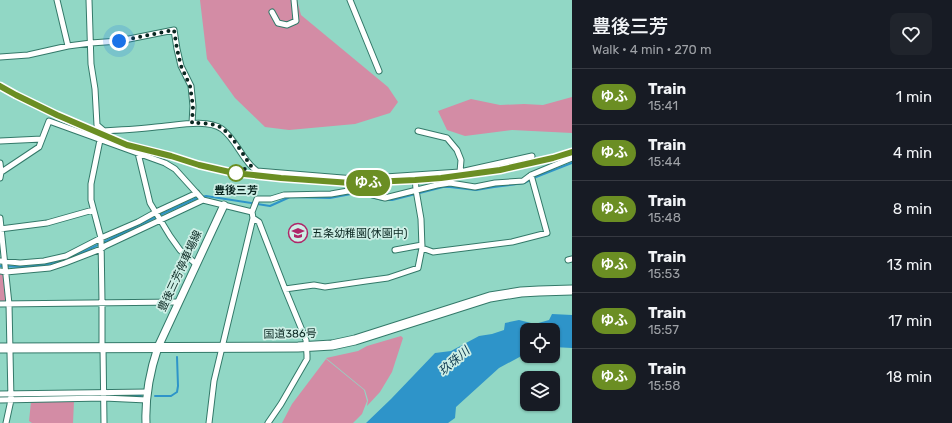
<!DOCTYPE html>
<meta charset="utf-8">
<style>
body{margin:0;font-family:Rubik,"Noto Sans JP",sans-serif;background:#20242c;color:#f1f3f6;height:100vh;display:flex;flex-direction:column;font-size:15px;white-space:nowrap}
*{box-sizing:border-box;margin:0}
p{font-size:13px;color:#9ea1a6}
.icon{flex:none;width:22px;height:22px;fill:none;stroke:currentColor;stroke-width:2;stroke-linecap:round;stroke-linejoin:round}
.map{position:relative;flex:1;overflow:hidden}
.drawer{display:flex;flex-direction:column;background:#171b24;width:380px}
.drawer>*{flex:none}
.badge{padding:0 8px;border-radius:13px;font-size:14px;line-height:26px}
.controls{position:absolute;left:520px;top:323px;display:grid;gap:8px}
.controls a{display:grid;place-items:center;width:40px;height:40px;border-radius:8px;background:#171b24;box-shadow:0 1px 3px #0004;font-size:20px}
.you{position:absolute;width:20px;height:20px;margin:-10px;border:3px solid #fff;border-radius:50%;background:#1a73e8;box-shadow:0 0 0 6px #1a73e833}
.map>.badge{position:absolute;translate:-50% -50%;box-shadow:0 0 0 2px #fff}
.round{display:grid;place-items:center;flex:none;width:42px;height:42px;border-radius:8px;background:#20242c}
.overview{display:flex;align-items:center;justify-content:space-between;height:68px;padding:0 20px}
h1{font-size:19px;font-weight:600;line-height:30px}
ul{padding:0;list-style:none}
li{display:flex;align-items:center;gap:12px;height:56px;padding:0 20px;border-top:1px solid #363941}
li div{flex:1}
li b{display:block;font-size:15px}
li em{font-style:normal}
li .badge{min-width:44px;font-weight:700;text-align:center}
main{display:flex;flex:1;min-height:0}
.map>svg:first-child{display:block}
.green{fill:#d38ca5}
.water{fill:#2e94c9}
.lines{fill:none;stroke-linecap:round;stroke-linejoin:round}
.stream{stroke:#2e94c9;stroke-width:2}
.street-casing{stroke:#337969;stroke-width:7}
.secondary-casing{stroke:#337969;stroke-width:9}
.highway-casing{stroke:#337969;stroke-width:11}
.street{stroke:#fff;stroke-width:5}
.secondary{stroke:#fff;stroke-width:7}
.highway{stroke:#fff;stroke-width:9}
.rail{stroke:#3e6b60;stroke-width:2;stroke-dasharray:7 7;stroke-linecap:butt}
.line-casing{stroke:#fff;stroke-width:9}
.line{stroke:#6b8e23;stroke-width:6}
.walk{stroke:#0a2721;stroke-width:4;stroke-dasharray:0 7.2}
.stop-dot{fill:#fff;stroke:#6b8e23;stroke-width:2}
.labels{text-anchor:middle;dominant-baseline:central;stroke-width:3.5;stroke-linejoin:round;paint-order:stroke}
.stop-label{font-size:11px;font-weight:bold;fill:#0a2721;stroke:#ceefe6}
.poi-label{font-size:11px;fill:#0a2721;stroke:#ceefe6;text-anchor:start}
.street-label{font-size:11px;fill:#0a2721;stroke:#ceefe6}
.water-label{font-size:12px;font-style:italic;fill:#0e384f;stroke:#ceefe6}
</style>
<main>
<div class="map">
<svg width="572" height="423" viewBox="0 0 572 423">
<rect width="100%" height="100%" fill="#91d7c5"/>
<path class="green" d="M200,0H297L301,15L388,87L398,102L390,113L355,124L289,130L265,127L235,98L207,59Z
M572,97V133L512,130L465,136L447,130L438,111L471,99L500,105L524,104L543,105Z
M0,273L3,274L6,301H0Z
M401,336L403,338L392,372L380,392L367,406L368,400L365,390L326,358L358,351L367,346Z
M326,359L364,390L367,401L362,414L353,423H282L292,404Z
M74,401L73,423H32L29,421L31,402Z"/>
<path class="water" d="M552,314L572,315V348L553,347V330H527V353L499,368L456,407L455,418L448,423H366L391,399L435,353L451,351L479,336L492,334L504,330L505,323L519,320L535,324L549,320Z"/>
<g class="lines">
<path class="stream" d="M0,266L22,267L45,265L75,256L162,214L197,198L206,196L270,206L290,197L330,198L351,194L363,195L383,200H392L443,187H450L476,190L494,187L524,183L536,177L572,163
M110,396H141
M155,396H171L177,392L178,386L177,357
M0,397L64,396"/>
<defs>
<path id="street" d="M57,0L68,46
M89,0L91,64L95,89L97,125L104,131C121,130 139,129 156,127C174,126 207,118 222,129C237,140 242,161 257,171L355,179L415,175L416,190L421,219L422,248L418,268L388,278L366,281L325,287L314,285L285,289
M350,0L379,71
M272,12L278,23L287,25L296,21L294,0
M0,57L28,55L68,46L91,43L119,41L174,30L177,49L181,66L191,86L193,106L192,123
M418,131L447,138L457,150L461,160L460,172
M0,141L42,139
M138,153L150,203L170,236L180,250L196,264
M0,163L1,172L0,178
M0,173L39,147L49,121L165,163L175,169L203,200L252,212
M415,175L460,172L532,156
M0,218L9,304L11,400L6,423
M253,218L259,222L285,289L306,340L307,355V359L281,404L268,423
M0,229L47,223L93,210
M422,248L433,252L512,242L547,233L531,175
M395,250L422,245
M568,260L572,259
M0,261L20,263L44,261L66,256L101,238L138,222L156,212L197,193
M0,271L6,272L50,268L65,263L101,249L105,246L203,200
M0,304L178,302
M102,348V302L101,238L91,200V184L100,140L104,131
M103,348L104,423
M0,394L148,392
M0,400L104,398L147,400
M209,423L214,381L253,218L252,212L257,199H271L284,195L331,194L348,191H357L385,198L437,185L450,183L475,187L495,183L523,181L531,175L572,158"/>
<path id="secondary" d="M146,423C145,398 150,371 158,347L224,205"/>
<path id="highway" d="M0,348L298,347L332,345L355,340L490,297L521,292L539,291L572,290"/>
</defs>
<use href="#street" class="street-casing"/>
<use href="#secondary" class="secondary-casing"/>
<use href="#highway" class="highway-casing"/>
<use href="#street" class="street"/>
<use href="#secondary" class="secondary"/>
<use href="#highway" class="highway"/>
<path class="rail" d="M0,86L16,95L57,115L127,145L171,156L199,165L234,173L281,178L351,183L415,180L441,178L500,170L553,158L572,152"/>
</g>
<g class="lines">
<defs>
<path id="line" d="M0,86L16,95L57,115L127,145L171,156L199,165L234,173L281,178L351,183L415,180L441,178L500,170L553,158L572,152"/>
</defs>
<use href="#line" class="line-casing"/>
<use href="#line" class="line"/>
<path class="walk" d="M119,41L174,30L177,49L181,66L190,86L193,106L192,123C201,123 211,123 220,127C231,133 244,156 251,166L236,173"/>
</g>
<defs>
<symbol id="school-ring" viewBox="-11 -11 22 22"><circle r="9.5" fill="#ceefe6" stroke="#af2668" stroke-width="1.5"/><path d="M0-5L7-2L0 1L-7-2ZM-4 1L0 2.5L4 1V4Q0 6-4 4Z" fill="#af2668"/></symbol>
</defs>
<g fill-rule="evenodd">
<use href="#school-ring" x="287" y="222" width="22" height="22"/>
</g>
<circle class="stop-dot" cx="236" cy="173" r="8"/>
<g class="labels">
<g class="stop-label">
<text x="236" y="190">豊後三芳</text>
</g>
<g class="poi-label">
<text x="312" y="233">五条幼稚園(休園中)</text>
</g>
<g class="street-label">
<text transform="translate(180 271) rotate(-65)">豊後三芳停車場線</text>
<text transform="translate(290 334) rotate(-1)">国道386号</text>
</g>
<g class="water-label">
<text transform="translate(454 361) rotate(-41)">玖珠川</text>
</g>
</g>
</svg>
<div class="controls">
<a><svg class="icon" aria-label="locate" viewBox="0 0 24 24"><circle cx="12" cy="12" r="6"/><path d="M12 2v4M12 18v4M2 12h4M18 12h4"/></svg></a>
<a><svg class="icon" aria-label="layers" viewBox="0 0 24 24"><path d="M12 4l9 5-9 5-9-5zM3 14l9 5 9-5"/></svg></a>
</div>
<div class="you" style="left:119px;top:41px"></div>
<b class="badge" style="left:368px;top:183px;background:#6b8e23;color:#fff">ゆふ</b>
</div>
<section class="drawer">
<div class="overview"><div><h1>豊後三芳</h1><p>Walk · 4 min · 270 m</p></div><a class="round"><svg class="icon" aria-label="heart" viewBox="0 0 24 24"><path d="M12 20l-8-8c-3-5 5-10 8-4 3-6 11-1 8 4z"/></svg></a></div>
<ul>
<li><span class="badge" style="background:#6b8e23;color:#fff">ゆふ</span><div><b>Train</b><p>15:41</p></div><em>1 min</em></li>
<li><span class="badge" style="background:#6b8e23;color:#fff">ゆふ</span><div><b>Train</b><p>15:44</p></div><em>4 min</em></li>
<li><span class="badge" style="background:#6b8e23;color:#fff">ゆふ</span><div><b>Train</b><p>15:48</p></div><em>8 min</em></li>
<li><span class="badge" style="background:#6b8e23;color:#fff">ゆふ</span><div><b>Train</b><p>15:53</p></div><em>13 min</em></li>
<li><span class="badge" style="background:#6b8e23;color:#fff">ゆふ</span><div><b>Train</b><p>15:57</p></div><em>17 min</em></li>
<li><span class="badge" style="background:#6b8e23;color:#fff">ゆふ</span><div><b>Train</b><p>15:58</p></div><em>18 min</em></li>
</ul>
</section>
</main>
